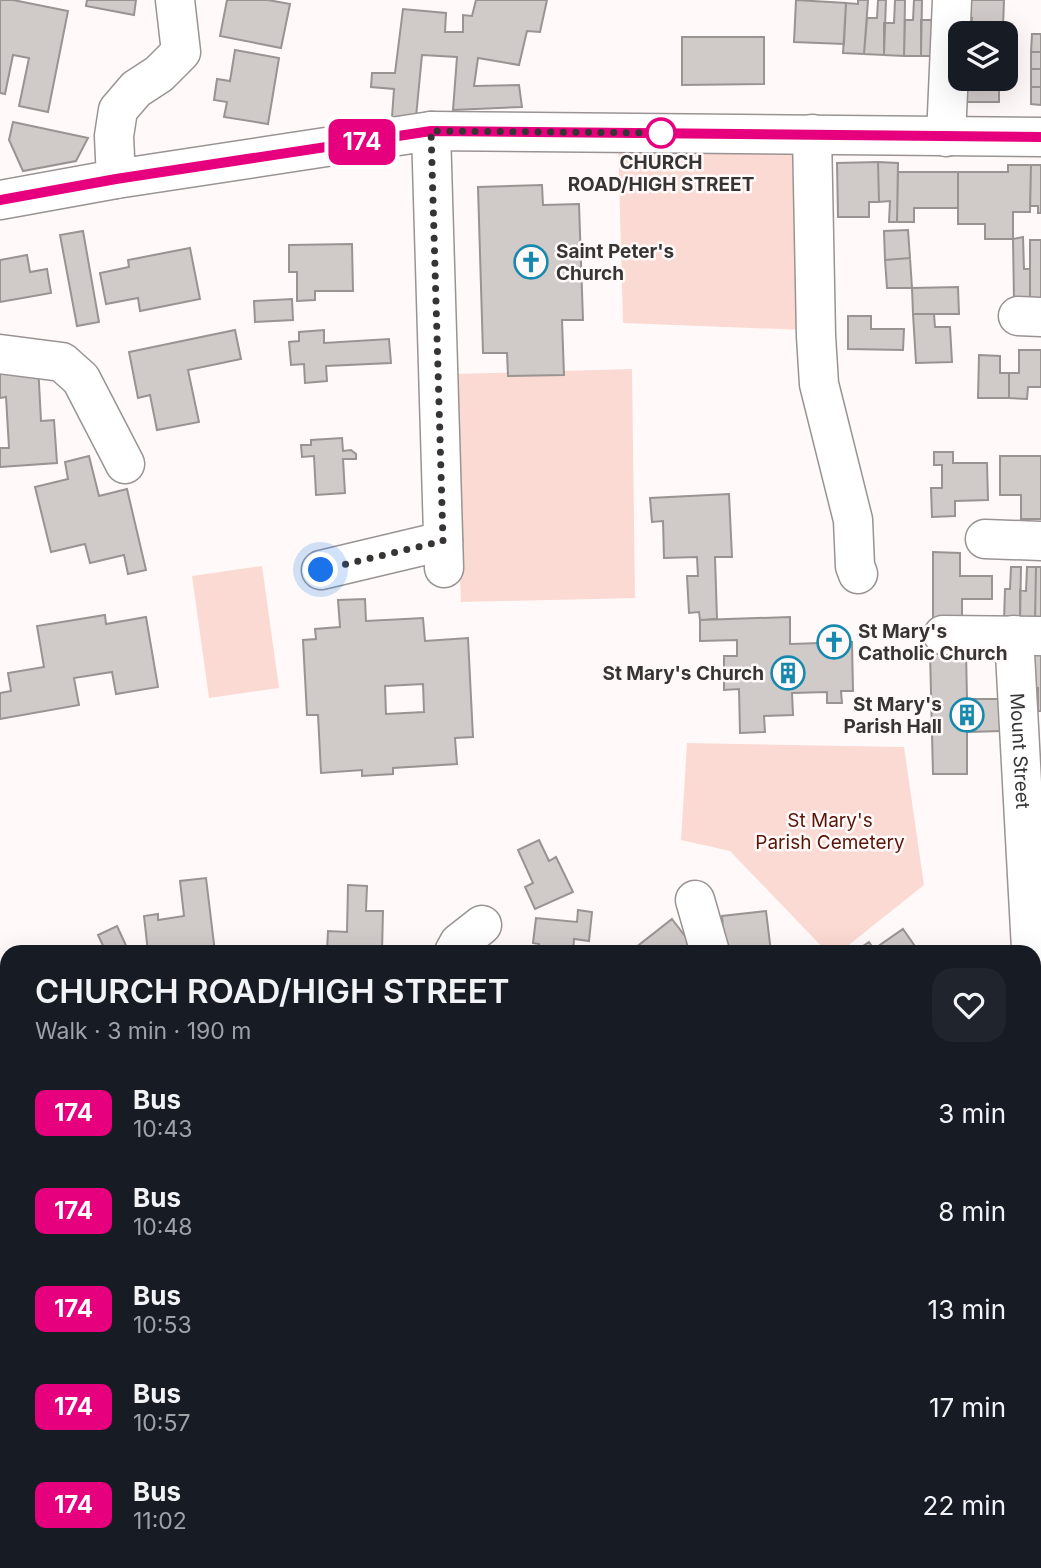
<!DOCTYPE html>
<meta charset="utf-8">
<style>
body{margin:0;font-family:Inter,sans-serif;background:#20242c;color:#f1f3f6;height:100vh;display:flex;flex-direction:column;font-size:26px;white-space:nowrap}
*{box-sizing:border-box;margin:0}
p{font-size:23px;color:#9ea1a6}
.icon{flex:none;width:38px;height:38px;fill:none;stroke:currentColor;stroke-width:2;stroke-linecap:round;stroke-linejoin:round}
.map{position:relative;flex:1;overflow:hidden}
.drawer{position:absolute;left:0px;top:945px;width:1041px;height:623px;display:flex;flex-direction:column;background:#171b24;border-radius:21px 21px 0 0;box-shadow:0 7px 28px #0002}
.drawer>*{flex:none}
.badge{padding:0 14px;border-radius:10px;font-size:24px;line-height:46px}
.tools{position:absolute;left:948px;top:21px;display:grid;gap:14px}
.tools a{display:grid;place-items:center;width:70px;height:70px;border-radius:14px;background:#171b24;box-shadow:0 7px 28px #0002;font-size:35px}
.you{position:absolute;width:35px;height:35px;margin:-18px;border:5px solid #fff;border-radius:50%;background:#1a73e8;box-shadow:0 0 0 10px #1a73e833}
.map>.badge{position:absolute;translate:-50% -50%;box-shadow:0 0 0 4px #fff}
.round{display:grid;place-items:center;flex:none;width:74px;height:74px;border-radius:21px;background:#20242c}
.overview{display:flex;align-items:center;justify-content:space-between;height:119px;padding:0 35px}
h1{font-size:33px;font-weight:600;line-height:52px}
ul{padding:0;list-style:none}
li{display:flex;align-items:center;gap:21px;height:98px;padding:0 35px}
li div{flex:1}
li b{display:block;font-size:26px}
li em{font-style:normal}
li .badge{min-width:77px;font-weight:700;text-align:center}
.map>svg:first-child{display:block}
.green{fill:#fbdad3}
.building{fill:#d0cac9;stroke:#999392;stroke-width:2;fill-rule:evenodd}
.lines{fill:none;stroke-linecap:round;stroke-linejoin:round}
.minor-casing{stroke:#999493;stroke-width:41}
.minor{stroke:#fff;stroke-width:38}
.line-casing{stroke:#fff;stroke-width:16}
.line{stroke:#e6007e;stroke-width:10}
.walk{stroke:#373534;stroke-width:7;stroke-dasharray:0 12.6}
.stop-dot{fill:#fff;stroke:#e6007e;stroke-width:3.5}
.labels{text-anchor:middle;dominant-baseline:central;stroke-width:5;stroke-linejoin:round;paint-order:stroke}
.stop-label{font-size:19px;font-weight:bold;fill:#373534;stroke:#fffaf9}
.poi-label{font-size:19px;font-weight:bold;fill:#373534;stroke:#fffaf9;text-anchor:start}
.street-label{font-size:19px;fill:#373534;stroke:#fffaf9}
.park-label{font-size:19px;fill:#5b1408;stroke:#fffaf9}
</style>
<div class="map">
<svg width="1041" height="1568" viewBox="0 0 1041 1568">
<rect width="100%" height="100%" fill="#fffaf9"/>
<path class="green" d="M618,140L806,146L805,330L623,323Z
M632,369L635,598L461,602L452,374Z
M262,566L279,688L209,698L192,576Z
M687,743L904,747L924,885L840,952H827L730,851L681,840Z
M1041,961V1224L1034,1229V967Z"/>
<path class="building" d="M0,0H13L68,11L48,112L19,106L29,58L13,55L5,94L0,93Z
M87,0H136L134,15L86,6Z
M227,0H268L290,4L281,48L220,36Z
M476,0H547L540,32L527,31L519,65L478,58L474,86L519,85L522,107L453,110L457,57L422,55L416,117H392L394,89L371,87L372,73H395L403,9L446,13L445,32H463V15L472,16Z
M796,0L846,3L844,44L794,42Z
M858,0H868L864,54L843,53L846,3L858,4Z
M878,0H886L884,55L864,54L867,18H877Z
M895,0H905L904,56L884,55V23H894Z
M914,0H922L921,56H904L905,20H913Z
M964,0H1004L1003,27L971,26L972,18L963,17Z
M921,20H933L939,56H921Z
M1032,34H1041V52H1031Z
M682,37H764V84L682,85Z
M235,50L279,58L268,124L224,117L227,102L214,100L217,79L230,81Z
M1031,52H1041V69H1031Z
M1031,69H1041V87H1031Z
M961,79H999V102H960Z
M1031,87H1041V105L1031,104Z
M13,122L88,138L76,161L23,171L9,140Z
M878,162L879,202H869V217H838L837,163Z
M878,162L898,163L897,222H889L890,201L879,202Z
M1008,165H1031L1030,212H1013V239H985V224H958V172H1008Z
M1031,165H1041V213H1038V206H1030Z
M898,172H958V208H914V222H897Z
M542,185L543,205L579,204L583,320H562L564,375L508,376L507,353H483L478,187Z
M908,230L910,258L885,260L884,231Z
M83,231L99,322L77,326L60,235Z
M1023,237L1024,269H1030V301H1014L1013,239Z
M1030,240H1041V301H1030Z
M352,244L353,291H315V300L297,301V272H289V245Z
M190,248L200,299L140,311L138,298L106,304L100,273L129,267L128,260Z
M27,255L30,272L47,269L51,293L0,302V260Z
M910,258L912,288H887L885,260Z
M958,287L959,314H913L912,288Z
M292,299L293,320L255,322L254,301Z
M913,314H934L935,327H950L952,362L916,363Z
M848,316H871V329H904L903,350L848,349Z
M235,330L241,359L188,370L199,422L157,430L150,395L138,398L129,352Z
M324,330V343L389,339L391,363L326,366L327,381L305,383L304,364L291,365L289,342L299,341V332Z
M1019,350H1041V387H1028L1027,399L1009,398V373H1019Z
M979,355L1000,356V373H1009V398H978Z
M38,364L41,421L54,420L57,463L0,467V448H9L6,397L0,398V367Z
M342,438L343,451L351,450L356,454V459H343L345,493L316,495L314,456L302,457L301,445H311V440Z
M934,452H953V463H987L988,500L955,501V516L932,517L931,488H942V465H934Z
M89,456L99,496L127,489L146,570L128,574L124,555L90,563L85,544L51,552L35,487L68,479L65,462Z
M1000,456H1041V519H1021V495H1000Z
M729,494L732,557H715L717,619L700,620L699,612L689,613L687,576H698L697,557L664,558L663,521L652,522L650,498Z
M933,552L960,553V576H992V599H962V618H933Z
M1011,567H1021L1020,621L1004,620L1005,589H1010Z
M1027,567H1036L1035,621H1020V590L1026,591Z
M1036,567H1041V621H1035Z
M365,599L366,621L423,618L425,641L468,638L473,737L455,738L457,764L393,768V774L362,776V770L321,773L318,715H307L303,640L316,639L315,629L340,627L338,600ZM423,684L424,712L386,714L385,686Z
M105,615L106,624L146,617L158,687L116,694L112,672L74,678L79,705L0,719V693L11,691L8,673L44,667L37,626Z
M790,617V644L852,642L853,691H841L842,703H827V692L792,693L793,715L764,716L765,732L740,733L739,689L724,690V656H737V640L700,641V620Z
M966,651L967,699H1001L1002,731L967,732V774H933L930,652Z
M1032,654H1041V711H1038V688H1032Z
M539,840L549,861L556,857L573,892L535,909L525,887L533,883L518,850Z
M206,878L215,952H148L144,916L158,914V920L184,916L180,881Z
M348,885L367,886L366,911H383L382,952L327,951L328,931L347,932Z
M578,910L592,912L589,941L574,939L573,952H539V944L533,943L536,918L577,922Z
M766,911L771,952H725L722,916Z
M672,919L697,952H638L635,948Z
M117,926L129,952H106L98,935Z
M903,929L919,952H854L869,942L874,949Z
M7,1181V1199H0V1182Z
M1034,1435L1041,1436V1568H953L955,1561H1034Z
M170,1561L174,1568H129L167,1561Z
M241,1561H278L282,1568H245Z
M278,1561H319L322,1565L314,1568H282Z
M354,1561H388L392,1568H358Z
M494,1561H522L513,1568H491L489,1566Z
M842,1561H873L865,1568H834Z"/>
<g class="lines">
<defs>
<g id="minor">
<path d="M431,131L444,568"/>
<path d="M812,134L816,336L819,384L853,520L855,566L858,574"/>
<path d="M946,137L952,0"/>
<path d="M116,179L114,136L118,110L136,89L159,74L181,52L175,0"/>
<path d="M0,200L116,179L431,131L1041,137"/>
<path d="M1018,316L1041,317"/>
<path d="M0,354L62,362L81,379L125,464"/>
<path d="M985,539L1041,541"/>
<path d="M321,570L443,541"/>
<path d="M943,635L1039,636"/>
<path id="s1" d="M1014,635L1031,949"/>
<path d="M695,900L710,952"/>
<path d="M454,952L459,943L482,925"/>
<path d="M1034,1275L1041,1274"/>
<path d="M336,1561L340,1568"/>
<path d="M581,1561L588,1568"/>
<path d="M41,1568L77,1561"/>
<path d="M698,1568L706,1561"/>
<path d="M920,1568L921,1561"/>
</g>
</defs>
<use href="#minor" class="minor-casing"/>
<use href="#minor" class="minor"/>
</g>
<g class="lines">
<defs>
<path id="line" d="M0,200L116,179L431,131L1041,137"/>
</defs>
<use href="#line" class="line-casing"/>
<use href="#line" class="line"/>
<path class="walk" d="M321,570L443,541L431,131L661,133"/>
</g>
<defs>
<symbol id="church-ring" viewBox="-11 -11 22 22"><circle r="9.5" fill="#fffaf9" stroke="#1789ae" stroke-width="1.5"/><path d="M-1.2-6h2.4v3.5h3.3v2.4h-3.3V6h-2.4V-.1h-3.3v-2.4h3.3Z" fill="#1789ae"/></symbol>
<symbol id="building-ring" viewBox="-11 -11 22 22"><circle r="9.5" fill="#fffaf9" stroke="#1789ae" stroke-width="1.5"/><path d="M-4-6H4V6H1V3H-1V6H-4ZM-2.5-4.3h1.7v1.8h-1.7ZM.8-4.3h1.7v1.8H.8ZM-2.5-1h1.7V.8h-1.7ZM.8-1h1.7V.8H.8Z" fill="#1789ae"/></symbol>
</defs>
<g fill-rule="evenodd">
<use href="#church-ring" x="512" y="243" width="38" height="38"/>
<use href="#church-ring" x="815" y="623" width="38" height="38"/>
<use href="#building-ring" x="769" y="654" width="38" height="38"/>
<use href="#building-ring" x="948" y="696" width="38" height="38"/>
</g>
<circle class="stop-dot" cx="661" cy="133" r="14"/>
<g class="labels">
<g class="stop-label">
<text x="661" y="162">CHURCH<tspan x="661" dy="22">ROAD/HIGH STREET</tspan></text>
</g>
<g class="poi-label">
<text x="556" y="251">Saint Peter's<tspan x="556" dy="22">Church</tspan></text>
<text x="858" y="631">St Mary's<tspan x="858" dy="22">Catholic Church</tspan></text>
<text x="764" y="673" text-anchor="end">St Mary's Church</text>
<text x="942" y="704" text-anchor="end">St Mary's<tspan x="942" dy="22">Parish Hall</tspan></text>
</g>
<g class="street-label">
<text stroke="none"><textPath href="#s1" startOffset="116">Mount Street</textPath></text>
</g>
<g class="park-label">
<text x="830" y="820">St Mary's<tspan x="830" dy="22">Parish Cemetery</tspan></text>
</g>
</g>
</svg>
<div class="tools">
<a><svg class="icon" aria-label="layers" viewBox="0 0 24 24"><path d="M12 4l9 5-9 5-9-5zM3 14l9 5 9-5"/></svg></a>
</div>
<div class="you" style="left:321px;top:570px"></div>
<b class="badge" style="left:362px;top:142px;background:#e6007e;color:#fff">174</b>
<section class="drawer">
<div class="overview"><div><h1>CHURCH ROAD/HIGH STREET</h1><p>Walk · 3 min · 190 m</p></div><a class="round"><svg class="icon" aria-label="heart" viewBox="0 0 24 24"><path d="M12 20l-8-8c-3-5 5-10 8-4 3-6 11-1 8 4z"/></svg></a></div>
<ul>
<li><span class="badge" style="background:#e6007e;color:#fff">174</span><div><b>Bus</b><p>10:43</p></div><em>3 min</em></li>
<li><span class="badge" style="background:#e6007e;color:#fff">174</span><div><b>Bus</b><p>10:48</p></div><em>8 min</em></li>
<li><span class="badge" style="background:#e6007e;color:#fff">174</span><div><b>Bus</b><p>10:53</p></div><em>13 min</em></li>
<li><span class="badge" style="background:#e6007e;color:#fff">174</span><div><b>Bus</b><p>10:57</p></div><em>17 min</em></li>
<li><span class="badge" style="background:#e6007e;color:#fff">174</span><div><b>Bus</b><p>11:02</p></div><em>22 min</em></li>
</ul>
</section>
</div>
